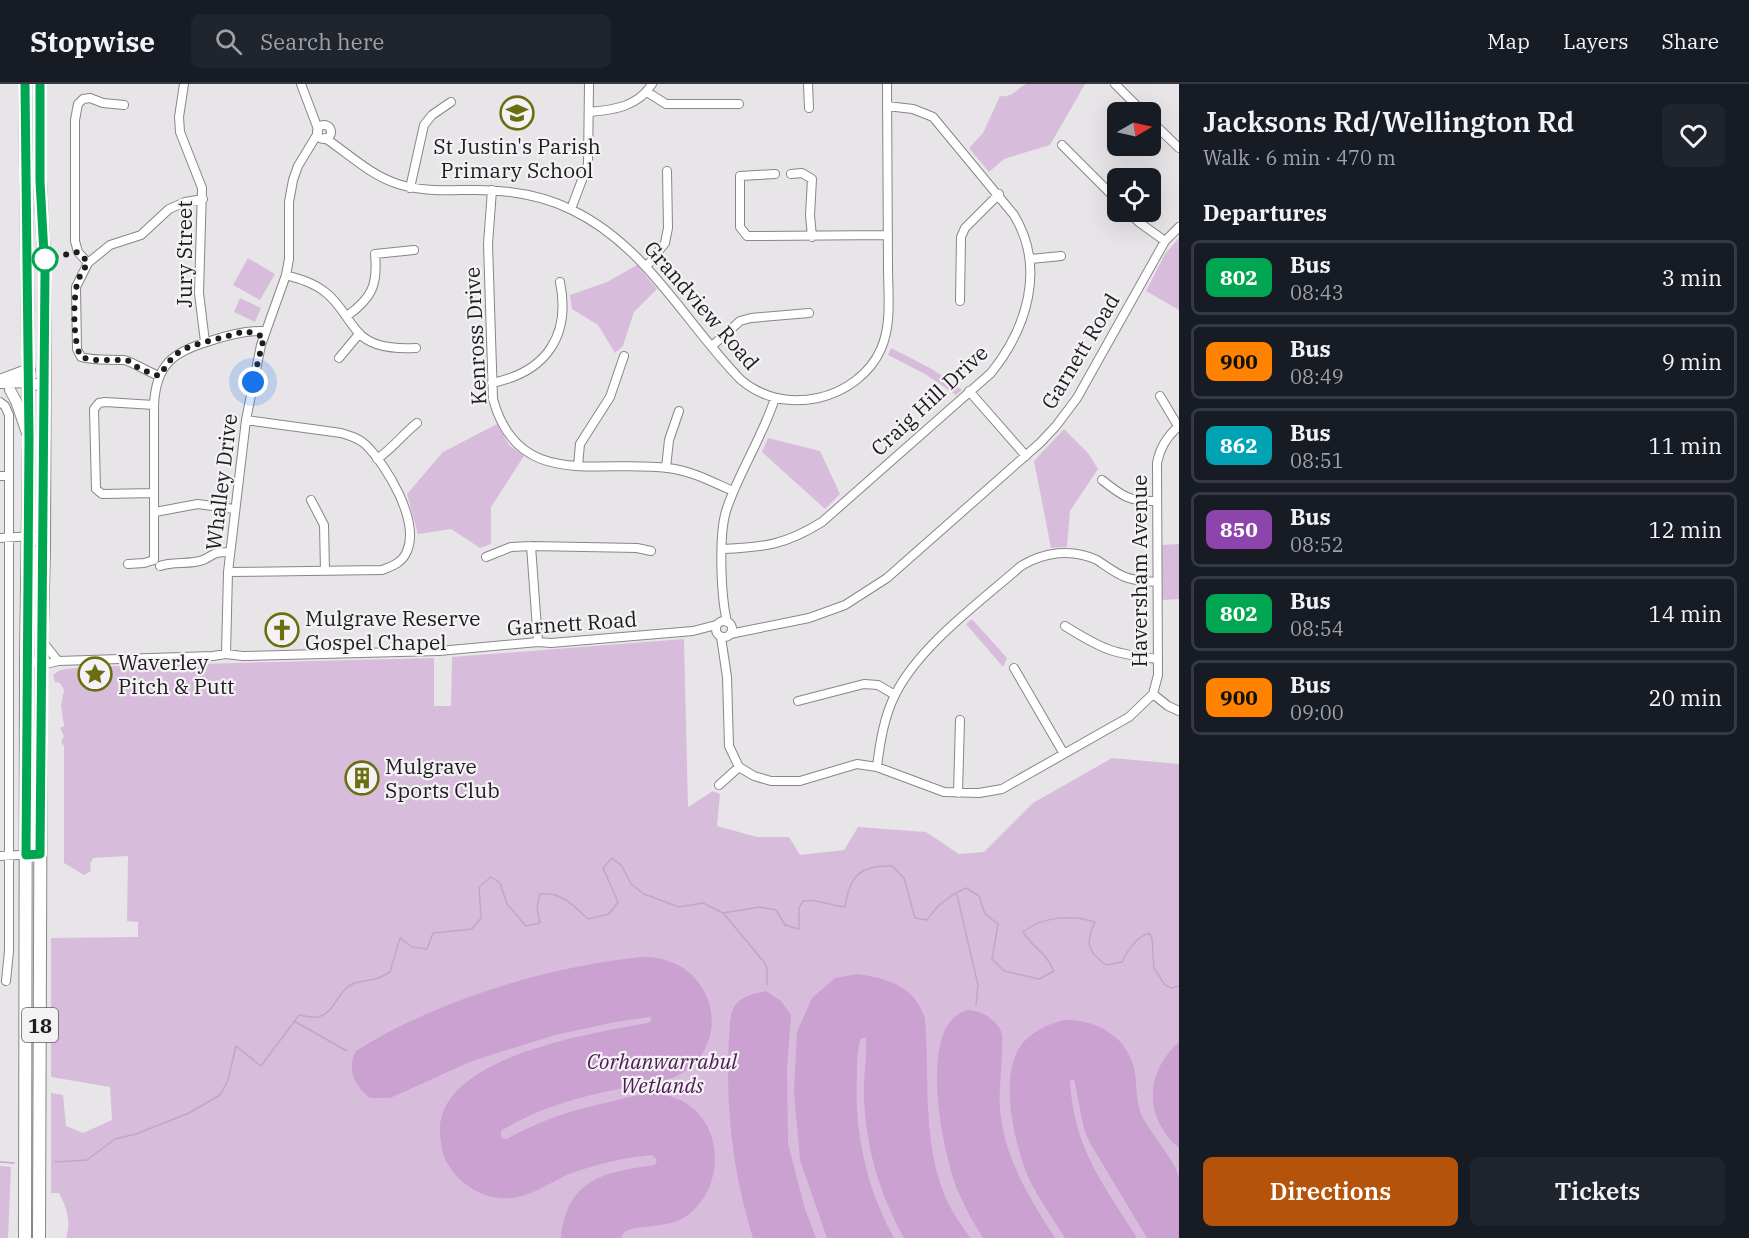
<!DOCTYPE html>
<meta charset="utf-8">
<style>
body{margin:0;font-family:"IBM Plex Serif",serif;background:#20242c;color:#f1f3f6;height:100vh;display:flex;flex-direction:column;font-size:22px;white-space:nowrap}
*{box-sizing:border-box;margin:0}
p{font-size:20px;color:#9ea1a6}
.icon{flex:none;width:33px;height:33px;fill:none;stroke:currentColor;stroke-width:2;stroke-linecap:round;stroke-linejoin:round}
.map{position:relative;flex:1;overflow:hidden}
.details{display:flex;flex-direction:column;background:#171b24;width:570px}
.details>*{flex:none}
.badge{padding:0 12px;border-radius:9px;font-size:21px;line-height:39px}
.needle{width:39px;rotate:81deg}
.buttons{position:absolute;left:1107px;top:18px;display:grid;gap:12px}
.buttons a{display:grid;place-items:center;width:54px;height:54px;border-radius:9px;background:#171b24;box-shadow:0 6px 24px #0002;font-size:30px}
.you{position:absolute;width:30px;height:30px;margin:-15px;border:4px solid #fff;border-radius:50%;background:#1a73e8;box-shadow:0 0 0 9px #1a73e833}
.map>.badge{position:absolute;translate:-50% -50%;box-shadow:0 0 0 3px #fff}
h2{padding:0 24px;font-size:22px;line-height:54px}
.round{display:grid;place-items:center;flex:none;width:63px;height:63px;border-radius:9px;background:#20242c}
.overview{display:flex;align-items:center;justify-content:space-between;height:102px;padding:0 24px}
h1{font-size:28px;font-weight:600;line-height:45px}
.button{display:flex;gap:12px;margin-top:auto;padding:12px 24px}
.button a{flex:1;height:69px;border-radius:9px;background:#b45309;color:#fff;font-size:24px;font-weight:600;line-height:69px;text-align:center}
.button a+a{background:#20242c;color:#f1f3f6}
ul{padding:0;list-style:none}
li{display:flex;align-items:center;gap:18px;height:75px;margin:0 12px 9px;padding:0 12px;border:3px solid #363941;border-radius:9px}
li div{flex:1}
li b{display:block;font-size:22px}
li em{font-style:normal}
li .badge{min-width:66px;font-weight:700;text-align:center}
header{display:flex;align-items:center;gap:36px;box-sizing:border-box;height:84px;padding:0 30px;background:#171b24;border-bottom:2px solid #363941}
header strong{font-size:28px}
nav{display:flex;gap:33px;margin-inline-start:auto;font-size:21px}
.search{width:420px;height:54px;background:#20242c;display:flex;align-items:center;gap:15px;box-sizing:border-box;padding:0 21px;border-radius:9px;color:#9ea1a6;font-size:22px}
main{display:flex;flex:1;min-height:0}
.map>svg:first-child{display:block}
.green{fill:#d8bcdc}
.water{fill:#caa1d0}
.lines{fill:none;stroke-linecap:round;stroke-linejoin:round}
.stream{stroke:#caa1d0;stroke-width:1.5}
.building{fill:#cbc9cc;stroke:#9b989b;stroke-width:1.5}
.minor-casing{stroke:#888688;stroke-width:10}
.major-casing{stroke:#888688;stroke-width:12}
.highway-casing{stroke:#888688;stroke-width:14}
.minor{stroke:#fff;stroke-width:8}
.major{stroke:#fff;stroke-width:10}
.highway{stroke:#fff;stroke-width:12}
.line-casing{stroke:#fff;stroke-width:14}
.line{stroke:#00a651;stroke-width:9}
.walk{stroke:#1d1d1e;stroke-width:6;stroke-dasharray:0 10.8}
.stop-dot{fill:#fff;stroke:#00a651;stroke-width:3}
.labels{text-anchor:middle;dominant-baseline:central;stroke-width:4.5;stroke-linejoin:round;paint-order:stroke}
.shield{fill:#f5f2f5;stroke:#5e5d5e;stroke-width:1.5}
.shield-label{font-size:20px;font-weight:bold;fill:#1d1d1e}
.poi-label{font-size:21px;fill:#1d1d1e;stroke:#f5f2f5;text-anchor:start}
.street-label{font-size:21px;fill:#1d1d1e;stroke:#f5f2f5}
.park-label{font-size:21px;font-style:italic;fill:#4c1b54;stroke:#f5f2f5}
</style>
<header>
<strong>Stopwise</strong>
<div class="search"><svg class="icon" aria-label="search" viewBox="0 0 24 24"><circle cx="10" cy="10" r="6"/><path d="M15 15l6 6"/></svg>Search here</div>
<nav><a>Map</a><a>Layers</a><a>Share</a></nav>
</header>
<main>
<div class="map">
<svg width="1179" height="1154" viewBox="0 0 1179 1154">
<rect width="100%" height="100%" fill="#e8e5e8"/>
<path class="green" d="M1027,0H1085L1050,61L1004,75L989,88L969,64L983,49L1000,12C1014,14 1017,3 1027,0Z
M1179,154V226L1146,207L1165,170Z
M248,174L275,190L260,216L233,201Z
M637,181L657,205L634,228L623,262L615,269L598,241L572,225L570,211L607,198Z
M240,214L261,224L255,238L234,228Z
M891,264L932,285L962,306L956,311L925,290L888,271Z
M497,340L509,361L524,372L491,423V460L480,464L451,445L418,450L407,410L443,368Z
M1064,345L1088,369L1098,385L1070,427L1067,463L1051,464L1034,377Z
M768,354L820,367L840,410L825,425L762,368Z
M1179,460V515L1162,516L1161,461Z
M972,535L1007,574L1003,583L966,540Z
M684,555L688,723L713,707L720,710L717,742L757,753H789L800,771L844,766L858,743L926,748L959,770L984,768L1033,719L1112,674L1179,680V1154H66C71,1137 67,1124 59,1109H51V1009L63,1011L66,1042L83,1049L112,1036L110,1003L51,993V854L138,853V838L127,837L128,772L93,774L90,780L91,787L84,791L64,779V662L61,658L64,652L60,644L64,642L61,622L64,606L60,599L55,598L53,591L60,586L83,583L434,574V622H451L452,573Z
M0,1082L11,1083L8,1154H0Z"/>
<path class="water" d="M641,873C720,871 740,973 664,997C609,1006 548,1017 501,1047V1054L507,1055C545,1034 573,1026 614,1017C630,1013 647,1008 664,1011C722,1021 731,1098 688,1131C671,1143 650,1141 631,1145L624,1148L621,1154H561C567,1094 605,1088 655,1081L657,1076L652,1071C626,1073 597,1080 572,1089C549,1098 527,1117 500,1114C477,1112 457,1097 446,1077C442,1069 441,1060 440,1051C433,973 593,949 648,939L651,937V933L615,938L555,951L472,977L390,1014H370C355,1003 346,984 356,967C437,916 546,883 641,873Z
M858,890C889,895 914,902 925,934C930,996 921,1060 948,1119C954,1131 963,1143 970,1154H904C879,1108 867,1067 864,1016C863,995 867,975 866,954H861C857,965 857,978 857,990C854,1048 866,1103 894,1154H827L800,1076L794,1007L797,948L812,914L835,894Z
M766,907L781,917L791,931L787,985L788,1060L805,1125L816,1154H753C733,1090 725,1022 729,954C730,944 729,927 737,919C744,911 757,909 766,907Z
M968,926C981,927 995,934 1001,947C1005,959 998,1006 1000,1025C1004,1073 1029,1114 1055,1154H983C973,1138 964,1122 957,1105C943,1070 915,938 968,926Z
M1064,936C1097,935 1129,953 1135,989C1137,1003 1136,1017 1141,1030C1149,1048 1176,1077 1179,1094C1179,1113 1179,1135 1179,1154H1147L1090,1059L1084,1045L1074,995L1070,997C1074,1065 1102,1098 1137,1154H1065C1053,1135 1039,1115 1029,1095C1020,1074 1014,1050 1011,1028C1006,981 1013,949 1064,936Z
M1179,958V1064C1144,1034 1144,989 1179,958Z"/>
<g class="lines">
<path class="stream" d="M957,811L978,901L976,921
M724,830L764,878L767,884V901
M294,937L347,967
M0,1078L14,1079
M55,1078L87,1076L115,1055L136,1050L189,1029L220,1011L228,996L236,962L261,982L299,931C304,932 313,934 318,933C336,929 337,905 355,899C371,894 372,899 390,888L400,854L412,863L427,865L433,849L472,845L481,834L479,803L491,793L500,799L507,820L526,842L540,839L537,823L540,810C561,807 574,822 588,835L609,830L618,818L603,784L612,774L622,782L631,800L644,810L679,823L703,819L723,829L760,823L776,826L785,841L799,845V824L803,817C817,814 830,822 845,823C850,791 860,781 892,782L904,794L915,834L927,836C938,820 949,812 966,804L979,812L985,830L998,840L992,875L1004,887L1039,895L1054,887C1045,867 1035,866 1023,848C1042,833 1071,830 1095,838C1085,859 1087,867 1106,881L1122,878C1128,866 1135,854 1149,849L1152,854L1154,884L1165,901L1172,904L1179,902"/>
</g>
<path class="building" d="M349,684L375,685V703H348Z"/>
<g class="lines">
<defs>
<path id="minor" d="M184,0L179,33L180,48L202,104L199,209L205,258
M301,0L318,45
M808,0L809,24
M1115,0L1143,28
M647,8L666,20H739
M589,28C613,26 638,23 652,0
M1150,36L1179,64
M317 48a7 7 0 1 1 14 0a7 7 0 1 1-14 0Z
M325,54C349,70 370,91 398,100C423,108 449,106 475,106C508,106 542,111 572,126C647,162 685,239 741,296C764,315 789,320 818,314C845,308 870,290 881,265C892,240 888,210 888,183C888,122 887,61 887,0
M1062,61L1118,117
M775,90L740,92V143L747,152L888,151
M791,90L802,89L812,95L810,131L812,153
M410,104L424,41L432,31L451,18
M492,106L488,160L493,315C518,407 598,375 668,384C692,387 712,398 733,407
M571,125L588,80L589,0
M1128,128L1140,139L1165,157
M1031,175L1061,172
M88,179L78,168L75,157V36L78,20L83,15L90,14L103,19L124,21
M646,183L665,159L668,144L667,87
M286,191C300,195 314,199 325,208C340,219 346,235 358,248C371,264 397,265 416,264
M960,217L961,153L965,144L999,110
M347,232C372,214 378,201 375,170L414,166
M712,262L740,237L751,234L809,229
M339,274L359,250
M159,292C151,289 128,276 124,276C109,275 96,277 81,273L77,265L76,203L88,179L110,161L141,151L169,125L185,118L203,115
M492,299C546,288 571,252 560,198
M969,307L1026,372
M1160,312L1178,342
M0,318L5,322L9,331V867L6,897
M154,321L105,318L99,319L94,325L96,405L102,410L154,409
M377,375C393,364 403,350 417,339
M578,382L580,360L610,313L624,272
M666,384L669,356L679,327
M0,392H9
M1102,396C1122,412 1130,418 1156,417
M311,416L324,441L325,487
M155,428L198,420L234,425
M0,454L34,452L44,466
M723,465C765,463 785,461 822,438L991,289C1027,244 1046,184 1014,131L933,33L913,25L887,22
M486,473L511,463L531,462
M128,480L144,479L154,476V321C156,280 173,268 210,257C228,251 246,246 265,247
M160,482C173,477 190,481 203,476C216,470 212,468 229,468
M228,488L382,486C393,482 403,478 407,467C420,437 387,382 366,361C359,354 350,352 341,349L246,336
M716 545a8 8 0 1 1 16 0a8 8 0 1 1-16 0Z
M727,538C721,512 718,449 727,424C740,386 763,352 775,314
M1065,542C1103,566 1114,570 1158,575
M730,550L809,534L845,521L887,494L1040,359L1056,342L1077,314L1165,157L1179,143
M721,553L727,593L729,662L739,683L754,692L771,697H800L857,680L877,683L944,708L979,709L1002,705L1129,633L1153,610L1158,591L1157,379C1160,363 1167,352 1179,342
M42,557L58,577
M538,558L531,462L637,464L651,467
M226,570L228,488L246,336L261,261L286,191L289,175V118L293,96L298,82L318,49
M26,576L46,580L58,577L213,572L226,570L243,572L439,567L538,558L551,559L693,547L716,541
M1014,584L1064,670
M1153,610L1168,622L1179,627
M798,617L864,600L878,601L895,611
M877,683C880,658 884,633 895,611C919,562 980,518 1021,482C1044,468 1072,464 1097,476C1106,482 1115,489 1125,493C1135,497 1146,497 1157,498
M719,701L739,683
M958,709L960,636
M0,772L40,770"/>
<path id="major" d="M0,299L29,298L44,303
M10,306L16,317L27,349"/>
<path id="highway" d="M25,0L29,355L26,576L25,1154
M0,297L29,286
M39,1154L41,579L44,466L45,189L40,97V0"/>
</defs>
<use href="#minor" class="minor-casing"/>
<use href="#major" class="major-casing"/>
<use href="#highway" class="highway-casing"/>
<use href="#minor" class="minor"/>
<use href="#major" class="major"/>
<use href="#highway" class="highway"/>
</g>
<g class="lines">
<defs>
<path id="line" d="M25,0L29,355L26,771L40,770L45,189L40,97V0"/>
</defs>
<use href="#line" class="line-casing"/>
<use href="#line" class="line"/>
<path class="walk" d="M45,175L78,168L88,178C84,186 79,192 77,200C73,217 73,259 81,273L93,276H127L140,285L159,292L174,271L191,262L246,247L264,253L253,298"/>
</g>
<defs>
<symbol id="school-ring" viewBox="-11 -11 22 22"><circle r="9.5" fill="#f5f2f5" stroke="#6a6e11" stroke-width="1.5"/><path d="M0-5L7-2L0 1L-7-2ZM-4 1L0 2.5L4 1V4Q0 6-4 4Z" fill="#6a6e11"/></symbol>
<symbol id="church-ring" viewBox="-11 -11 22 22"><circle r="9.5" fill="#f5f2f5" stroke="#6a6e11" stroke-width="1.5"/><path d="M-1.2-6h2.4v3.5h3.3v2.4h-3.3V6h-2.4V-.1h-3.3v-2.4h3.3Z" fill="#6a6e11"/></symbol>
<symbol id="sight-ring" viewBox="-11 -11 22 22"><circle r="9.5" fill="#f5f2f5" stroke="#6a6e11" stroke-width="1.5"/><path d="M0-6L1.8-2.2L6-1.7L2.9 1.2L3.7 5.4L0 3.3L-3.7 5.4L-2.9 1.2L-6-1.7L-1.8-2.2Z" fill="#6a6e11"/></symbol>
<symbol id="building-ring" viewBox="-11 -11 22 22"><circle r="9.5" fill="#f5f2f5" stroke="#6a6e11" stroke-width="1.5"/><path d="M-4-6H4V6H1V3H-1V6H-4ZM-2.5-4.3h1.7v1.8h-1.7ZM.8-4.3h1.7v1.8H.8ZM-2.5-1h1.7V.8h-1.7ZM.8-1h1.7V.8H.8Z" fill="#6a6e11"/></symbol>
</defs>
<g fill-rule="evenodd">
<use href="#school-ring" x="498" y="10" width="38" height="38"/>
<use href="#church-ring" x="263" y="527" width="38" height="38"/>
<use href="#sight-ring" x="76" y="571" width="38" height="38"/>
<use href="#building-ring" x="343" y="675" width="38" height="38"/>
</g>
<circle class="stop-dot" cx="45" cy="175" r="12"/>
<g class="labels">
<rect class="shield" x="22" y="924" width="36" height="34" rx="4.5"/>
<g class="shield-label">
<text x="40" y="941">18</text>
</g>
<g class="poi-label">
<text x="517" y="62" text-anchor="middle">St Justin's Parish<tspan x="517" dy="24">Primary School</tspan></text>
<text x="305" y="534">Mulgrave Reserve<tspan x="305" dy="24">Gospel Chapel</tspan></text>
<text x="118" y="578">Waverley<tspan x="118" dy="24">Pitch &amp; Putt</tspan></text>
<text x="385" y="682">Mulgrave<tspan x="385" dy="24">Sports Club</tspan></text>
</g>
<g class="street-label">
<text transform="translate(184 170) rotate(-90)">Jury Street</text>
<text transform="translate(702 221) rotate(49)">Grandview Road</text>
<text transform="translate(475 252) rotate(-93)">Kenross Drive</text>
<text transform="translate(1080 267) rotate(-59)">Garnett Road</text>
<text transform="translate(929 316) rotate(-43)">Craig Hill Drive</text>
<text transform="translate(221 398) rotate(-83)">Whalley Drive</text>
<text transform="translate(1139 487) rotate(-90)">Haversham Avenue</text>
<text transform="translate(572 539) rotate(-4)">Garnett Road</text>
</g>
<g class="park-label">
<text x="662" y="977">Corhanwarrabul<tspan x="662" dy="24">Wetlands</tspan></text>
</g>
</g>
</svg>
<div class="buttons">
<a><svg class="needle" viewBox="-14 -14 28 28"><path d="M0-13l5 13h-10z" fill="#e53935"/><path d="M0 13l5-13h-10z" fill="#9ea1a6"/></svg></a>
<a><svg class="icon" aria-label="locate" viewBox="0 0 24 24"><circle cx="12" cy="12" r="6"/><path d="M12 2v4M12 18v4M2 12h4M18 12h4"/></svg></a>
</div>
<div class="you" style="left:253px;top:298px"></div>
</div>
<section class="details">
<div class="overview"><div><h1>Jacksons Rd/Wellington Rd</h1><p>Walk · 6 min · 470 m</p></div><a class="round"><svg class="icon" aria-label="heart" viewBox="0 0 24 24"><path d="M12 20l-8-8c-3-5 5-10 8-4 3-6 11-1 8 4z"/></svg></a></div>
<h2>Departures</h2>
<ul>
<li><span class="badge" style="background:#00a651;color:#fff">802</span><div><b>Bus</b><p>08:43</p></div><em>3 min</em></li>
<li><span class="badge" style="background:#ff8200;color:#111">900</span><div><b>Bus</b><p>08:49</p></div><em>9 min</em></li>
<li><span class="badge" style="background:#00a3b4;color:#fff">862</span><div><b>Bus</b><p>08:51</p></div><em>11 min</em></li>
<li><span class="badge" style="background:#8e44ad;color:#fff">850</span><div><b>Bus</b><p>08:52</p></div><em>12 min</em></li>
<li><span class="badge" style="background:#00a651;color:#fff">802</span><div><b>Bus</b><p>08:54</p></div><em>14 min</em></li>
<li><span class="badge" style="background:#ff8200;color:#111">900</span><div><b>Bus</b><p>09:00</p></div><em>20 min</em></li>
</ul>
<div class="button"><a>Directions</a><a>Tickets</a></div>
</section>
</main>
